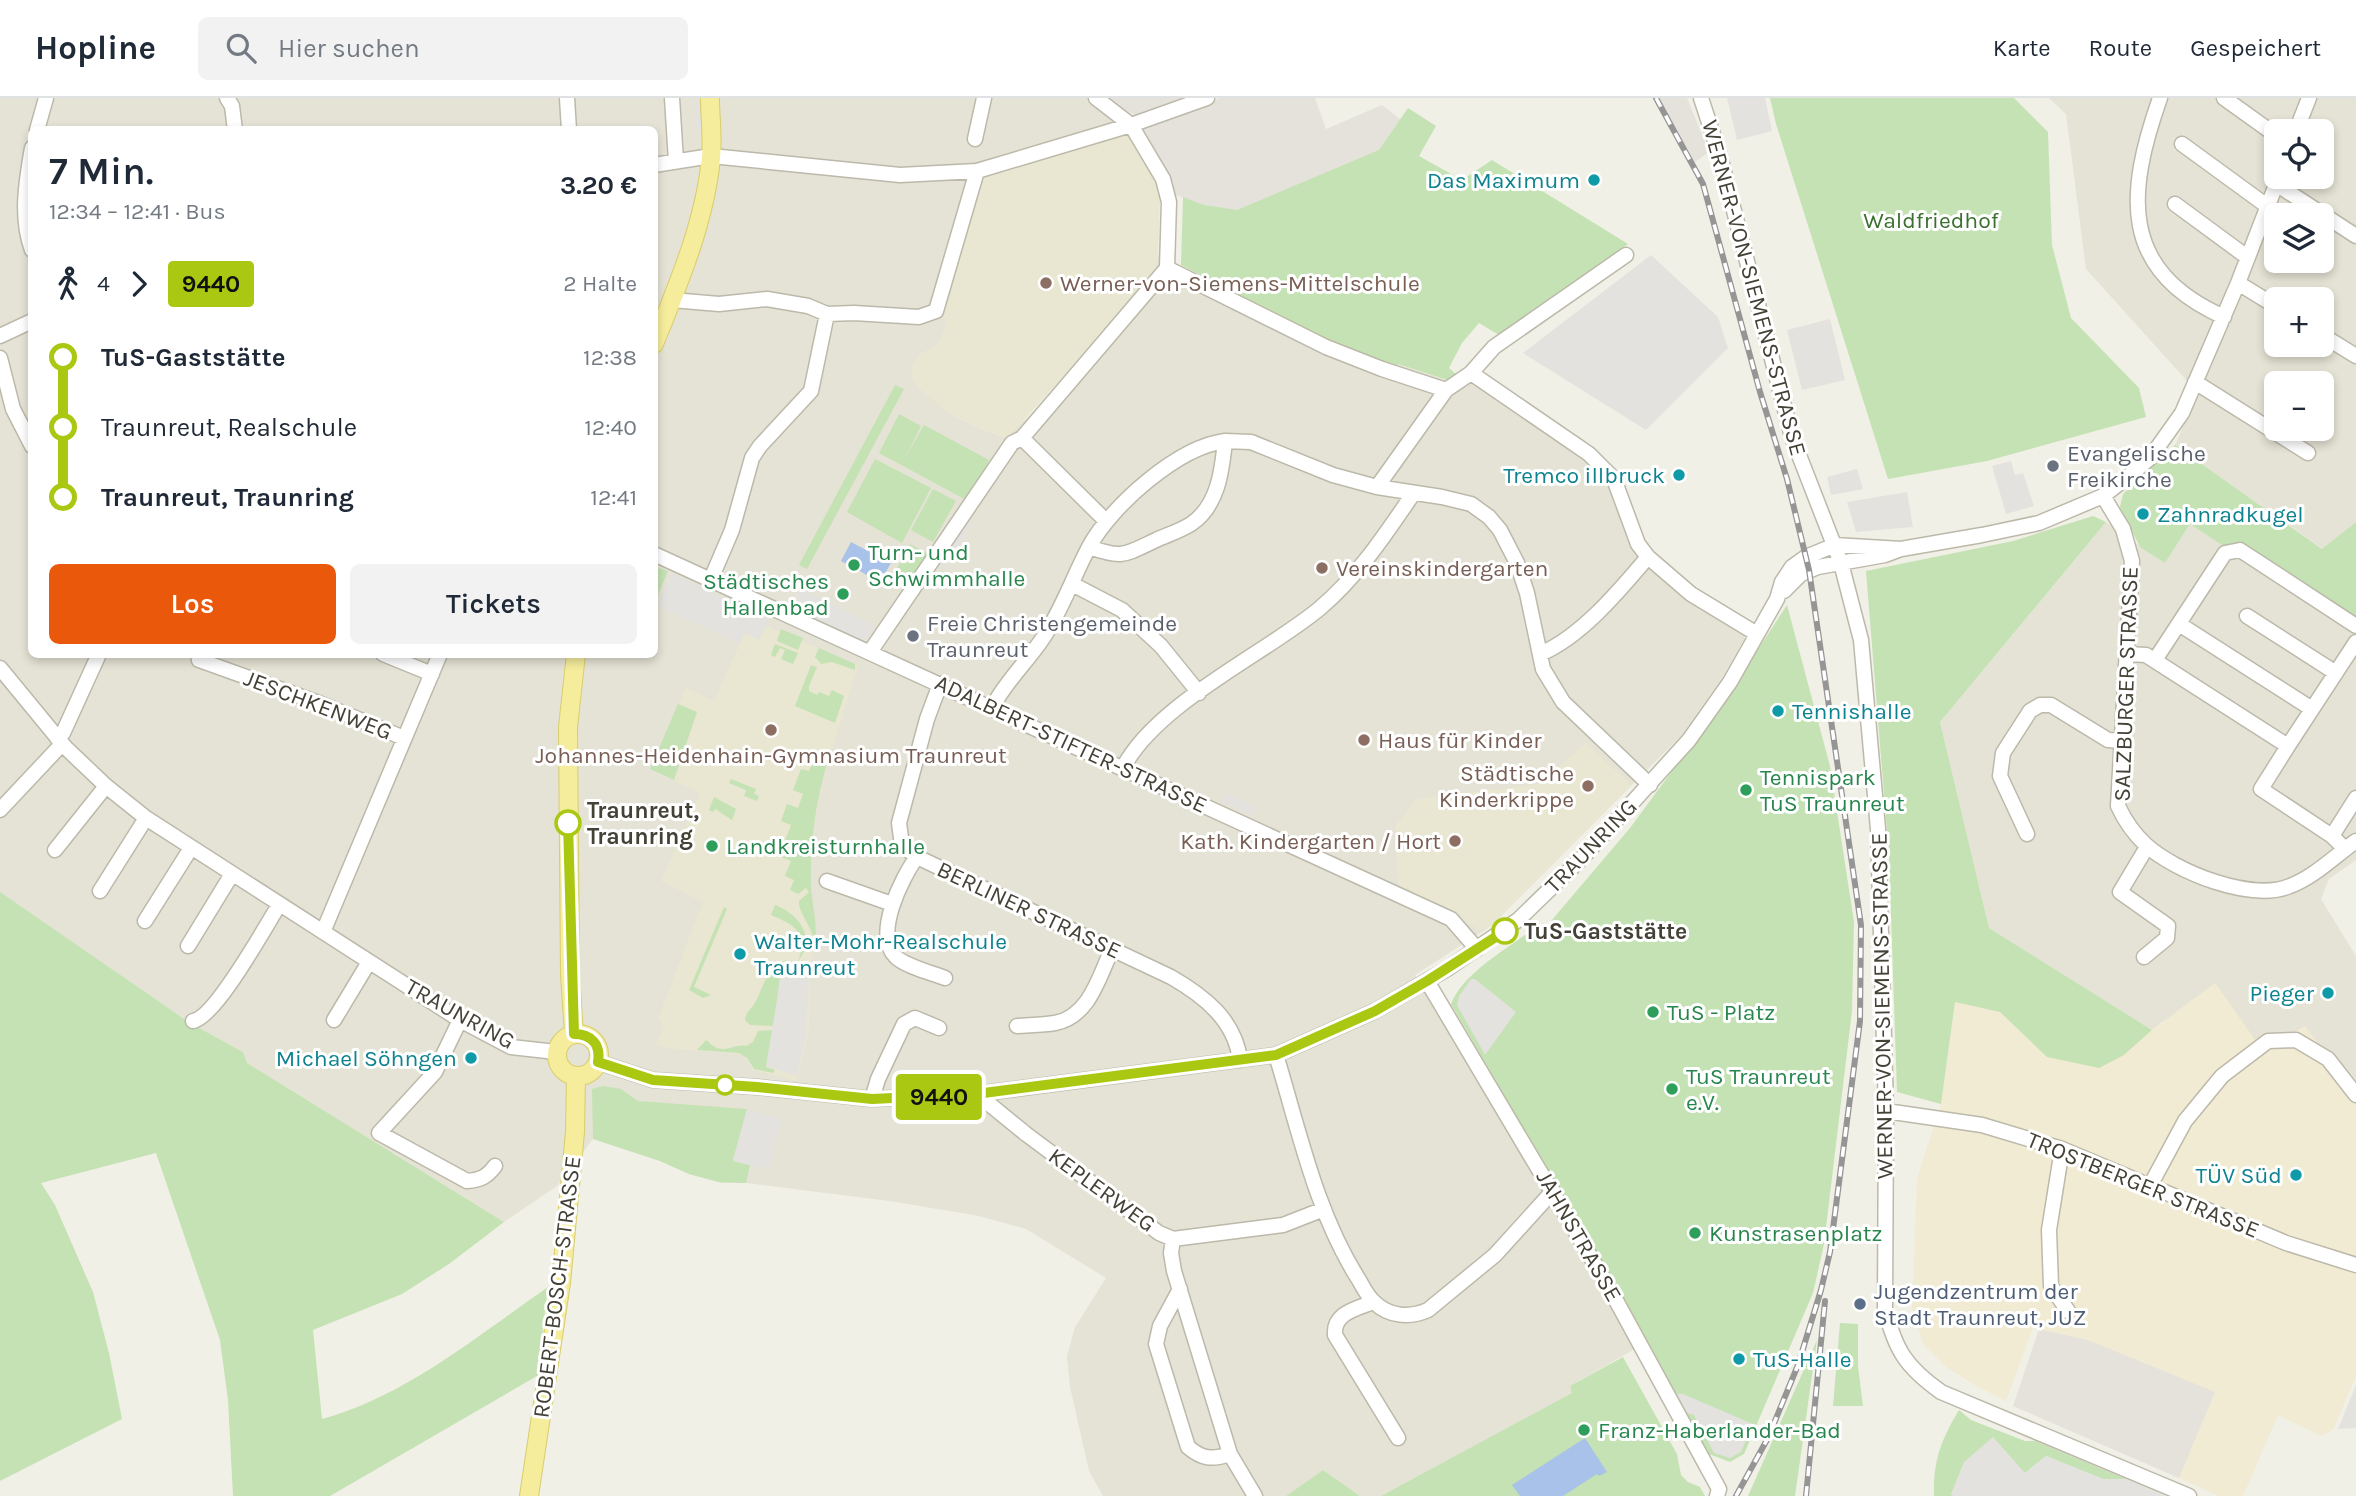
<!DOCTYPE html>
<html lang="de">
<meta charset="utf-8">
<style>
body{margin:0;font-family:Karla,sans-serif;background:#f2f2f3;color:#1f2937;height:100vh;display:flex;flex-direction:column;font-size:26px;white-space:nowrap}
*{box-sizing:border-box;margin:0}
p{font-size:23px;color:#747a83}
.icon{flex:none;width:38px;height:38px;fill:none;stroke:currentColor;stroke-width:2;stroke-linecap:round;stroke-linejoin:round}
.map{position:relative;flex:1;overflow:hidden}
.side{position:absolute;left:28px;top:28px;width:630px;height:532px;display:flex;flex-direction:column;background:#fff;border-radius:10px;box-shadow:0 4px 10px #0003}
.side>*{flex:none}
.badge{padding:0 14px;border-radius:5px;font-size:24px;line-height:46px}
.fabs{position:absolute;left:2264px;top:21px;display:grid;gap:14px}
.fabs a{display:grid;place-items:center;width:70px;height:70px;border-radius:10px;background:#fff;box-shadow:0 4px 10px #0003;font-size:35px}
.map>.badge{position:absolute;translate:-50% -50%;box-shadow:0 0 0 4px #fff}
.legs{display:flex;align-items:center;gap:10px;height:77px;padding:0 21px;font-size:23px}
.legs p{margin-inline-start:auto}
.summary{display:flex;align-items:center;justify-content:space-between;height:119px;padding:0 21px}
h1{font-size:38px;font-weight:600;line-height:52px}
.button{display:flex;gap:14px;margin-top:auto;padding:14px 21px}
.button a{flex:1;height:80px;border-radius:10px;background:#ea580c;color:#fff;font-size:28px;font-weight:600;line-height:80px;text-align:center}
.button a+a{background:#f2f2f3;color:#1f2937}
ul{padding:0 21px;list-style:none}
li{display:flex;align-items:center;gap:24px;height:70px;font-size:26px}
li i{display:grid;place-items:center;width:10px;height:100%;margin:0 9px;background:currentColor}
li i::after{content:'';width:18px;height:18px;margin:-9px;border:5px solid;border-radius:50%;background:#fff}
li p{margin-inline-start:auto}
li:first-child i{background:linear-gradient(#0000 50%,currentColor 0)}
li:last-child i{background:linear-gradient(currentColor 50%,#0000 0)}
header{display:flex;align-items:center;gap:42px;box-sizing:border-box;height:98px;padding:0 35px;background:#fff;border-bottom:2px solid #e0e1e3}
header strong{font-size:33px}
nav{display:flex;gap:38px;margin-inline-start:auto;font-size:24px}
.search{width:490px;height:63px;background:#f2f2f3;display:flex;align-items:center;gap:18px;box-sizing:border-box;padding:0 24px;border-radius:10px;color:#747a83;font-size:26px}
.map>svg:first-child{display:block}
.residential{fill:#e5e3d5;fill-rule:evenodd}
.commercial{fill:#f2ebd3}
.industrial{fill:#e4e2db}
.education{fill:#e9e7d1}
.green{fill:#c4e2b3}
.parking{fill:#e3e2de}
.water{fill:#a8c2e9}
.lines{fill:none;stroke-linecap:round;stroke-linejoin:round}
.minor-casing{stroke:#bcb9aa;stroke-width:17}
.major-casing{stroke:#d8cd6e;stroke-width:20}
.minor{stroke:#fff;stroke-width:14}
.major{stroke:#f5ec9c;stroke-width:18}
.rail-casing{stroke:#959595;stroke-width:6}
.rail{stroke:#fff;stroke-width:3.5;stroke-dasharray:10;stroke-linecap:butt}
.line-1-casing{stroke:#fff;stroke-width:16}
.line-1{stroke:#aac811;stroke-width:10}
.culture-dot{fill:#0f9aa8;stroke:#fff;stroke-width:2.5}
.education-dot{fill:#8d6e63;stroke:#fff;stroke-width:2.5}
.worship-dot{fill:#6b7280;stroke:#fff;stroke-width:2.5}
.leisure-dot{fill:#2e9e5b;stroke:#fff;stroke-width:2.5}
.stop-1-dot{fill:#fff;stroke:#aac811;stroke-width:3.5}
.service-dot{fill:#5c6f8a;stroke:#fff;stroke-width:2.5}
.labels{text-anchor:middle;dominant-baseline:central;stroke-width:6;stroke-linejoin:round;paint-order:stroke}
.culture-label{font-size:23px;fill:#0d838f;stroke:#fff;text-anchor:end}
.park-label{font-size:23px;fill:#3b702f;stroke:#fff}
.education-label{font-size:23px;fill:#785e54;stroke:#fff;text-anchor:start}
.street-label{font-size:23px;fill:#444136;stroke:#fff}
.worship-label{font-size:23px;fill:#5b616d;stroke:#fff;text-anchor:start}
.leisure-label{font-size:23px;fill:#27864d;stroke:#fff;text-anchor:start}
.stop-label{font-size:23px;font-weight:bold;fill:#444136;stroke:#fff;text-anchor:start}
.service-label{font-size:23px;fill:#4e5e75;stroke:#fff;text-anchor:start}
</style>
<header>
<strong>Hopline</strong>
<div class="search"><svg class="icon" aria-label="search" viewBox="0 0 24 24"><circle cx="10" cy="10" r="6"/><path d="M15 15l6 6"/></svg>Hier suchen</div>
<nav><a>Karte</a><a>Route</a><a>Gespeichert</a></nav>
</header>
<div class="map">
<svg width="2356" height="1398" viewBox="0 0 2356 1398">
<rect width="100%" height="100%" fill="#f1f0e6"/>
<path class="residential" d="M0,0H1089L1128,26L947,228L938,247L918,258L949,315L979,330L1004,339L1029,318L1152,181L1158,157L1349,253L1396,270L1398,266L1446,282L1457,277L1472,278L1613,381L1645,458L1748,534L1723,578L1681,638L1491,828L1415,877L1606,1180L1640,1248L1570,1288L1573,1295L1381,1398H1360L1323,1372L1286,1398H1103L1089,1373L1070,1289L1067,1258L1075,1229L1106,1180L1026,1131L979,1118L889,1103L746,1085H721L689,1076L660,1063L593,1041L557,1088L504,1124L247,965L243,954L190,925L0,795ZM32,32H654V556H32Z
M2049,0H2356V424L2323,451L2175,347L2191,310L2188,284L2086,171L2066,16ZM2277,33H2322V79H2277ZM2277,117H2322V163H2277ZM2277,201H2322V247H2277ZM2277,285H2322V331H2277Z
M2106,424L2165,465L2190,426L2228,450L2356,525V762L2329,781L2321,801L2356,858V997L2263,953L2213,981L2163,923L2152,932L1989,830L1940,624Z"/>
<path class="commercial" d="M2215,885L2263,953L2305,928L2356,997V1278L2333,1332L2321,1338L2278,1317L2243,1398H2219L2179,1380L2214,1295L2088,1242L2033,1230L2006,1303L1976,1288L1946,1269L1923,1246L1912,1211L1917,1080L1941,1006L1955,904L2000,914L2047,959L2124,957L2152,932Z"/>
<path class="industrial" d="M1102,0H1202L1135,17Z
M1220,0H1315L1326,31L1382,7L1419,36L1237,113L1204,107L1170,95L1138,28Z
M1659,0H1687L1709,54L1695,64Z
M2039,1231L2088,1242L2215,1294L2179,1380L2013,1308Z"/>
<path class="education" d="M1131,27V40L1157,85L1160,99L1158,157L1152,181L1010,337L1005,339L979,330L949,315L923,294L913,283L911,269L918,258L938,247L947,228L941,209L977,73Z
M766,528L858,567L822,684L811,743V788L816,834L810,870L809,931L797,983L753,972L746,961L739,956L667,950L656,946L664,928L658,921L703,804L661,783L700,695L650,671L686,590L714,603L745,535Z
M1586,645L1631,687L1491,828L1479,832L1457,817L1399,789L1395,728L1417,701L1540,686Z"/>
<path class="green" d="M1770,0H2014L2048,34L2052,147L2071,220L2139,290L2146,319L1987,363L1888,381L1776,26Z
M1408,10L1436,28L1419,58L1462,82L1492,62L1628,146L1499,237L1479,225L1462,245L1449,270L1457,277L1447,282L1398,266L1396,271L1349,253L1181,167L1183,99L1204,107L1237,112L1379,52Z
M895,287L904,291L807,471L799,467Z
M899,316L921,328L904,362L924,327L989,362L968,403L879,355Z
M2175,347L2322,451L2356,424V525L2228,451L2190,426L2165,465L2140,449L2120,409L2123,396Z
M875,361L931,390L902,445L847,414Z
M933,391L956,403L933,444L911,432Z
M2093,418L2106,424L1940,624L1989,830L2152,932L2124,957L2099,970L2047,959L2000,914L1955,904L1941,1006L1897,994L1889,758L1866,473L2013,443Z
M910,446L931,457L907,492L899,488L904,479L895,474Z
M655,469L668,473L655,504L654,469Z
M1787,507L1830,668L1854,824L1852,913L1824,1146L1813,1195L1744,1356L1730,1364L1709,1356L1643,1235L1451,906C1463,875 1507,851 1533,831L1540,836L1630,730L1729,596Z
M781,531L803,540L798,552L777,543Z
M775,546L798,555L793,566L781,561L785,552L780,550L775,559L771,557Z
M819,550L855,566V572L832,564L821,566L815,559Z
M811,567L817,569L809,588V593L817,597L819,594L829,598L832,592L844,598L835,625L795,608Z
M678,606L697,614L674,682L650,671Z
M816,657L828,662C816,702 810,743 811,785C811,804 818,824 815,844C812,829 798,814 799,803L809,794L806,790L798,796L790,792L794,782L785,778L791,763L779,758L791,727L781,723L787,706L798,710L803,696L793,692L801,671L809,673Z
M731,681L756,691L754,696L759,698L757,703L744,698L746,692L729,685Z
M714,699L736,711L732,722L715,711L713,714L709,712Z
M0,794L190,925L243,954L247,965L504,1124L449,1166L402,1196L313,1232L322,1321C406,1298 477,1238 548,1189L537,1278L330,1398H233L228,1302L220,1242L156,1055L41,1085L55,1107L93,1194L109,1255L122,1321L0,1383Z
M775,807C799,816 817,840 798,863C809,835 795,827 771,817Z
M724,809L727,811L694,889L711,897L703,900L689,892Z
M786,862L791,869L788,872L781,871L774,928L750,927L745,922C746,913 752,911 756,903C764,886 768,870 786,862Z
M773,932L766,969L775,972L773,975L754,971L747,960L739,955L697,952L706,942C709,944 712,948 715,949C726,955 736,945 746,948L753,944L758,933Z
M603,988L621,991L638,1003L747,1011L733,1062L750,1067L746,1085L719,1084L689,1076L660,1063L593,1041L592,991Z
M1840,1225L1858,1226V1268L1863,1308H1833Z
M1817,1242L1795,1398H1748Z
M1623,1259L1677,1356L1681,1377L1688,1384L1700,1389L1705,1398H1381L1572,1295L1570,1288Z
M1959,1312L1971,1322L2025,1343H2035L2126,1381H2103L2046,1358L2025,1375L1951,1395L1953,1398H1934C1933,1363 1941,1342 1959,1312Z
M1323,1372L1360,1398H1286Z"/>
<path class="parking" d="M695,0H703L704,28L696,31Z
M1727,0H1765L1772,33L1737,42Z
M1651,157L1718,219L1728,250L1646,332L1523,255Z
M1830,221L1845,282L1802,292L1787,232Z
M2011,363L2015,377L2023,375L2034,408L2006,416L1992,368Z
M1857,371L1863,391L1831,397L1827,379Z
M1907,394L1913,429L1856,434L1847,404Z
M961,420L973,426L944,470L932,463Z
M672,475L769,522L759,542L745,535L740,545L658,508Z
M800,490L874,528L865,543L791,510Z
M1227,695L1256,709L1251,718L1219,703Z
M782,872L809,876L806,937L797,978L766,968Z
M1471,881H1475L1516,914L1485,957L1457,907L1459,898Z
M747,1011L782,1021L768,1072L733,1063Z
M2356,1287V1330L2338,1331Z
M1677,1296H1683L1753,1326L1741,1354L1730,1360L1714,1355L1694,1317L1687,1315Z
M1993,1339L2025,1375L2046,1358L2103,1381H2126L2166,1398H1953L1951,1396L1964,1364Z"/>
<path class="water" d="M851,444L891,465L880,484L841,463Z
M1585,1340L1607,1374L1599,1378L1597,1376L1563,1398H1520L1512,1387Z"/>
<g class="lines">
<defs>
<path id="minor" d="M227,0L232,8L235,32
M567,0L569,32
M672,0L676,63
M1701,0L1720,58L1792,339L1841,465L1861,542L1878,731L1886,1013L1885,1210C1895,1252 1906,1269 1941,1294L2189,1398
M2160,0C2127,94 2118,172 2224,219
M2224,0L2277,38
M37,32L46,0
M2296,33L2309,0
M975,41L984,0
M2182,46L2267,108
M32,50C26,84 20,120 32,152
M654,67L711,58L900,77L977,73L1131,27L1207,0
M2276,86L2356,138
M2175,106L2247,159
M1167,170L1326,249L1382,271L1446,292L1471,275L1589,356L1614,381L1638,446L1648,459L1691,496L1757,536
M2238,185L2277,209
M672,202L719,206L767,201L808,208L827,216L854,215L919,219L936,213L977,73
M2322,237L2356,258
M0,238L32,223
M0,260L13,311L32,348
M1471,275L1494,249L1626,157
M2195,284L2308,355
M1022,340L1106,423
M1225,343L1251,344L1333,377L1377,389L1442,399L1471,406L1489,419L1500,432L1517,465L1527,495L1543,571L1563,604L1650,687
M1377,389L1446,292
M2103,398L2123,431L2132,463L2118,708C2125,723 2134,736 2146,747C2176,774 2251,804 2290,788C2314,779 2335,758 2356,743
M654,456L1451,821L1477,851
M711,481L732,432L752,360L760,348L811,293L827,216
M1072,486L1122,512L1161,548L1199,595
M1784,493L1801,476L1818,469L1885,457L1901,451L1982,437L2039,425L2103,398L2130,377L2150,360L2182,315L2238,185L2279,79
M2247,518L2336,575
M2179,526L2312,611
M870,554L1012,345L1022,340L1167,170L1169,104L1163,81L1131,27L1096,0
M198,556L199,562L319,605L404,640
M383,556L432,576
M1540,556C1581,539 1620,492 1648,459
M2128,556L2146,557L2288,648L2261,691L2332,738L2345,751
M2155,562L2225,455L2240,452L2356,528
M0,570L65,649L106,688L146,720L460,922L511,949L556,954
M940,586L927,621L899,725L902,747L917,759L1171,879C1204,898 1235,922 1240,962
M992,610C1005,584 1027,564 1043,540C1062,512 1073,479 1089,449C1111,408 1178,349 1225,343C1222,373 1218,408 1191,426C1180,433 1167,437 1156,442C1124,457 1123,461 1089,449
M57,640L63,635L99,556
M2288,648L2356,544
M1123,670C1156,606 1263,557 1319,511C1358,478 1385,437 1413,396
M0,712L62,646
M2027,736L2000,678L2003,655L2030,613L2040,607H2051L2108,642L2122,643
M2332,738L2356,700
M55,752L106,688
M917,759C902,779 873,837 896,859C905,868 932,875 945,880
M827,783L892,806
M100,793L146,720
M145,823L191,750
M323,834L440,556
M188,848L232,776
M2144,859L2167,840L2168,828L2120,794L2147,749
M1427,883L1612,1195L1719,1391L1717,1398
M334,922L369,864
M460,922L435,974L379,1035L467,1083C480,1082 487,1079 495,1068
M193,923C216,919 265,829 279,807
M1017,928C1029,927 1042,927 1055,925C1089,919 1099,879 1112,851
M1276,957C1299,1032 1316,1115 1359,1182C1363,1189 1368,1199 1374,1204C1389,1219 1410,1220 1428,1212L1495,1157L1553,1093
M598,964L653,982L757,989L872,1001L977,996L1276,957L1375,913L1447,871L1518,822L1583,759L1689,642L1730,584L1777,501L1782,484L1792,469L1806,459L1835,447L1901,451
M977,996L1026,1036L1159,1135L1173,1141L1283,1127L1324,1111
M872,1001L878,981L904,926L915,920L939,930
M1886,1013L1982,1027L2062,1051L2286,1145L2356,1167
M2062,1051L2049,1132L2051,1188L2068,1213
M2151,1086L2185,1023L2222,978L2268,943L2296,942L2328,961L2356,997
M1173,1141L1171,1155L1174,1173L1230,1356L1255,1398
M1180,1191L1160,1228L1156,1246L1188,1349C1202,1361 1212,1362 1230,1356
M1373,1204C1356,1211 1333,1215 1335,1237L1398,1340"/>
<path id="major" d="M654,246C678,187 705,124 711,60C713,40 710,20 710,0
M557 957a21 21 0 1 1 42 0a21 21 0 1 1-42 0Z
M574,936L570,877L568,629L576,556
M529,1398L561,1185L575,1034L576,978"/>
</defs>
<use href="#minor" class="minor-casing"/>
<use href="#major" class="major-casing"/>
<use href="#minor" class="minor"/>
<use href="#major" class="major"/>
<defs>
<path id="rail" d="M1656,0L1703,86L1760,294L1787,381L1809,472L1861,827L1860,923L1830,1154L1821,1192L1798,1267L1768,1340L1736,1398
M1806,1398L1825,1203"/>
</defs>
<use href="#rail" class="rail-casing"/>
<use href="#rail" class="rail"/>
</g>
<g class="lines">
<defs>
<path id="line-1" d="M568,725L574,936C591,936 601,946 598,964L653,982L757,989L872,1001L976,996L1276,957L1375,913L1427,883L1505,833"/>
</defs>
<use href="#line-1" class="line-1-casing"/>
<use href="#line-1" class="line-1"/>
</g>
<g class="culture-dot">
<circle cx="1594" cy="82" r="7"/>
<circle cx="1679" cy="377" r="7"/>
<circle cx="2143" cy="416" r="7"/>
<circle cx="1778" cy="613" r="7"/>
<circle cx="740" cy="856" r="7"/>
<circle cx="2328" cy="895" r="7"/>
<circle cx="471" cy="960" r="7"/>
<circle cx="2296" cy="1077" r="7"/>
<circle cx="1739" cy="1261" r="7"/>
</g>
<g class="education-dot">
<circle cx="1046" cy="185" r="7"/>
<circle cx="1322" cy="470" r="7"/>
<circle cx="771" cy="632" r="7"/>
<circle cx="1364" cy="642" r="7"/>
<circle cx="1588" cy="688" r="7"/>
<circle cx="1455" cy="743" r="7"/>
</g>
<g class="worship-dot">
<circle cx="2053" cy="368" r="7"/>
<circle cx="913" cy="538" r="7"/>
</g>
<g class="leisure-dot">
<circle cx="854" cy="467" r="7"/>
<circle cx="843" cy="496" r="7"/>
<circle cx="1746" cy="692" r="7"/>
<circle cx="712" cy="748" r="7"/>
<circle cx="1653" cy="914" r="7"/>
<circle cx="1672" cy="991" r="7"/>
<circle cx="1695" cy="1135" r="7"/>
<circle cx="1584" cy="1332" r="7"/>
</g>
<g class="stop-1-dot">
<circle cx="568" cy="725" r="12"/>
<circle cx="1505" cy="833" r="12"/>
<circle cx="725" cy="987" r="9"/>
</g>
<circle class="service-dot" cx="1860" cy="1206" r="7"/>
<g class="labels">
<g class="culture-label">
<text x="1580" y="82">Das Maximum</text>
<text x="1665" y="377">Tremco illbruck</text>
<text x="2157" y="416" text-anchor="start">Zahnradkugel</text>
<text x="1792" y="613" text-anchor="start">Tennishalle</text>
<text x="754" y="843" text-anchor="start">Walter-Mohr-Realschule<tspan x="754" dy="26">Traunreut</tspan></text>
<text x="2314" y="895">Pieger</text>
<text x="457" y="960">Michael Söhngen</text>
<text x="2282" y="1077">TÜV Süd</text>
<text x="1753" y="1261" text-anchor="start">TuS-Halle</text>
</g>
<g class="park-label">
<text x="1931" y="122">Waldfriedhof</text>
</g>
<g class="education-label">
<text x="1060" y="185">Werner-von-Siemens-Mittelschule</text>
<text x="1336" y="470">Vereinskindergarten</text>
<text x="1378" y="642">Haus für Kinder</text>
<text x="771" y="657" text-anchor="middle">Johannes-Heidenhain-Gymnasium Traunreut</text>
<text x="1574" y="675" text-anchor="end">Städtische<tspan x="1574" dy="26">Kinderkrippe</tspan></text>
<text x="1441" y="743" text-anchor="end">Kath. Kindergarten / Hort</text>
</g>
<g class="street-label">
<text transform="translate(1754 190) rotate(75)">WERNER-VON-SIEMENS-STRASSE</text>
<text transform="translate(2126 586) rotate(-88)">SALZBURGER STRASSE</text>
<text transform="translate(318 607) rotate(21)">JESCHKENWEG</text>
<text transform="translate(1071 646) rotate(25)">ADALBERT-STIFTER-STRASSE</text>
<text transform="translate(1591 748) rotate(-46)">TRAUNRING</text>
<text transform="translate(1029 812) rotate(25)">BERLINER STRASSE</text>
<text transform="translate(1882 908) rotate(-91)">WERNER-VON-SIEMENS-STRASSE</text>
<text transform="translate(460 916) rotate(29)">TRAUNRING</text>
<text transform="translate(2143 1087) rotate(22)">TROSTBERGER STRASSE</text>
<text transform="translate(1102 1092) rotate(36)">KEPLERWEG</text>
<text transform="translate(1579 1138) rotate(60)">JAHNSTRASSE</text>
<text transform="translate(557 1189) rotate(-83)">ROBERT-BOSCH-STRASSE</text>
</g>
<g class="worship-label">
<text x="2067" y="355">Evangelische<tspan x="2067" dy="26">Freikirche</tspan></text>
<text x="927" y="525">Freie Christengemeinde<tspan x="927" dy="26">Traunreut</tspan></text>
</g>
<g class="leisure-label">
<text x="868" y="454">Turn- und<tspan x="868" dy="26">Schwimmhalle</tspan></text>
<text x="829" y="483" text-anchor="end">Städtisches<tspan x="829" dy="26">Hallenbad</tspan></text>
<text x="1760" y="679">Tennispark<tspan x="1760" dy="26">TuS Traunreut</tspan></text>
<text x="726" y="748">Landkreisturnhalle</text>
<text x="1667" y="914">TuS - Platz</text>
<text x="1686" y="978">TuS Traunreut<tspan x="1686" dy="26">e.V.</tspan></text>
<text x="1709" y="1135">Kunstrasenplatz</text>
<text x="1598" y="1332">Franz-Haberlander-Bad</text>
</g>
<g class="stop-label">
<text x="587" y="712">Traunreut,<tspan x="587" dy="26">Traunring</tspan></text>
<text x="1524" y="833">TuS-Gaststätte</text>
</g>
<g class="service-label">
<text x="1874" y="1193">Jugendzentrum der<tspan x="1874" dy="26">Stadt Traunreut, JUZ</tspan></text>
</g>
</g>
</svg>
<div class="fabs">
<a><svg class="icon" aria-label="locate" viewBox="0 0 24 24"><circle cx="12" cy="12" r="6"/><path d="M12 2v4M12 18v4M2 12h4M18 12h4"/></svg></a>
<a><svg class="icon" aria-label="layers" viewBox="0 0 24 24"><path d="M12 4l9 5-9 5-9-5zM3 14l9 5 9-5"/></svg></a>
<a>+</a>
<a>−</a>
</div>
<b class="badge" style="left:939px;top:999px;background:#aac811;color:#111">9440</b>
<section class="side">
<div class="summary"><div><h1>7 Min.</h1><p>12:34 – 12:41 · Bus</p></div><b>3.20 €</b></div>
<div class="legs"><svg class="icon" aria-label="walk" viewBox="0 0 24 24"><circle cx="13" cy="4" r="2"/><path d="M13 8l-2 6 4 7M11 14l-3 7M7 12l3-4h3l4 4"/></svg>4<svg class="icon" aria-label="forward" viewBox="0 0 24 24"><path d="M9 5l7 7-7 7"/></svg><b class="badge" style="background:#aac811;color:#111">9440</b><p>2 Halte</p></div>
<ul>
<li><i style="color:#aac811"></i><b>TuS-Gaststätte</b><p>12:38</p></li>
<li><i style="color:#aac811"></i><span>Traunreut, Realschule</span><p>12:40</p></li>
<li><i style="color:#aac811"></i><b>Traunreut, Traunring</b><p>12:41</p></li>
</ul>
<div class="button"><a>Los</a><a>Tickets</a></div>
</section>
</div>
